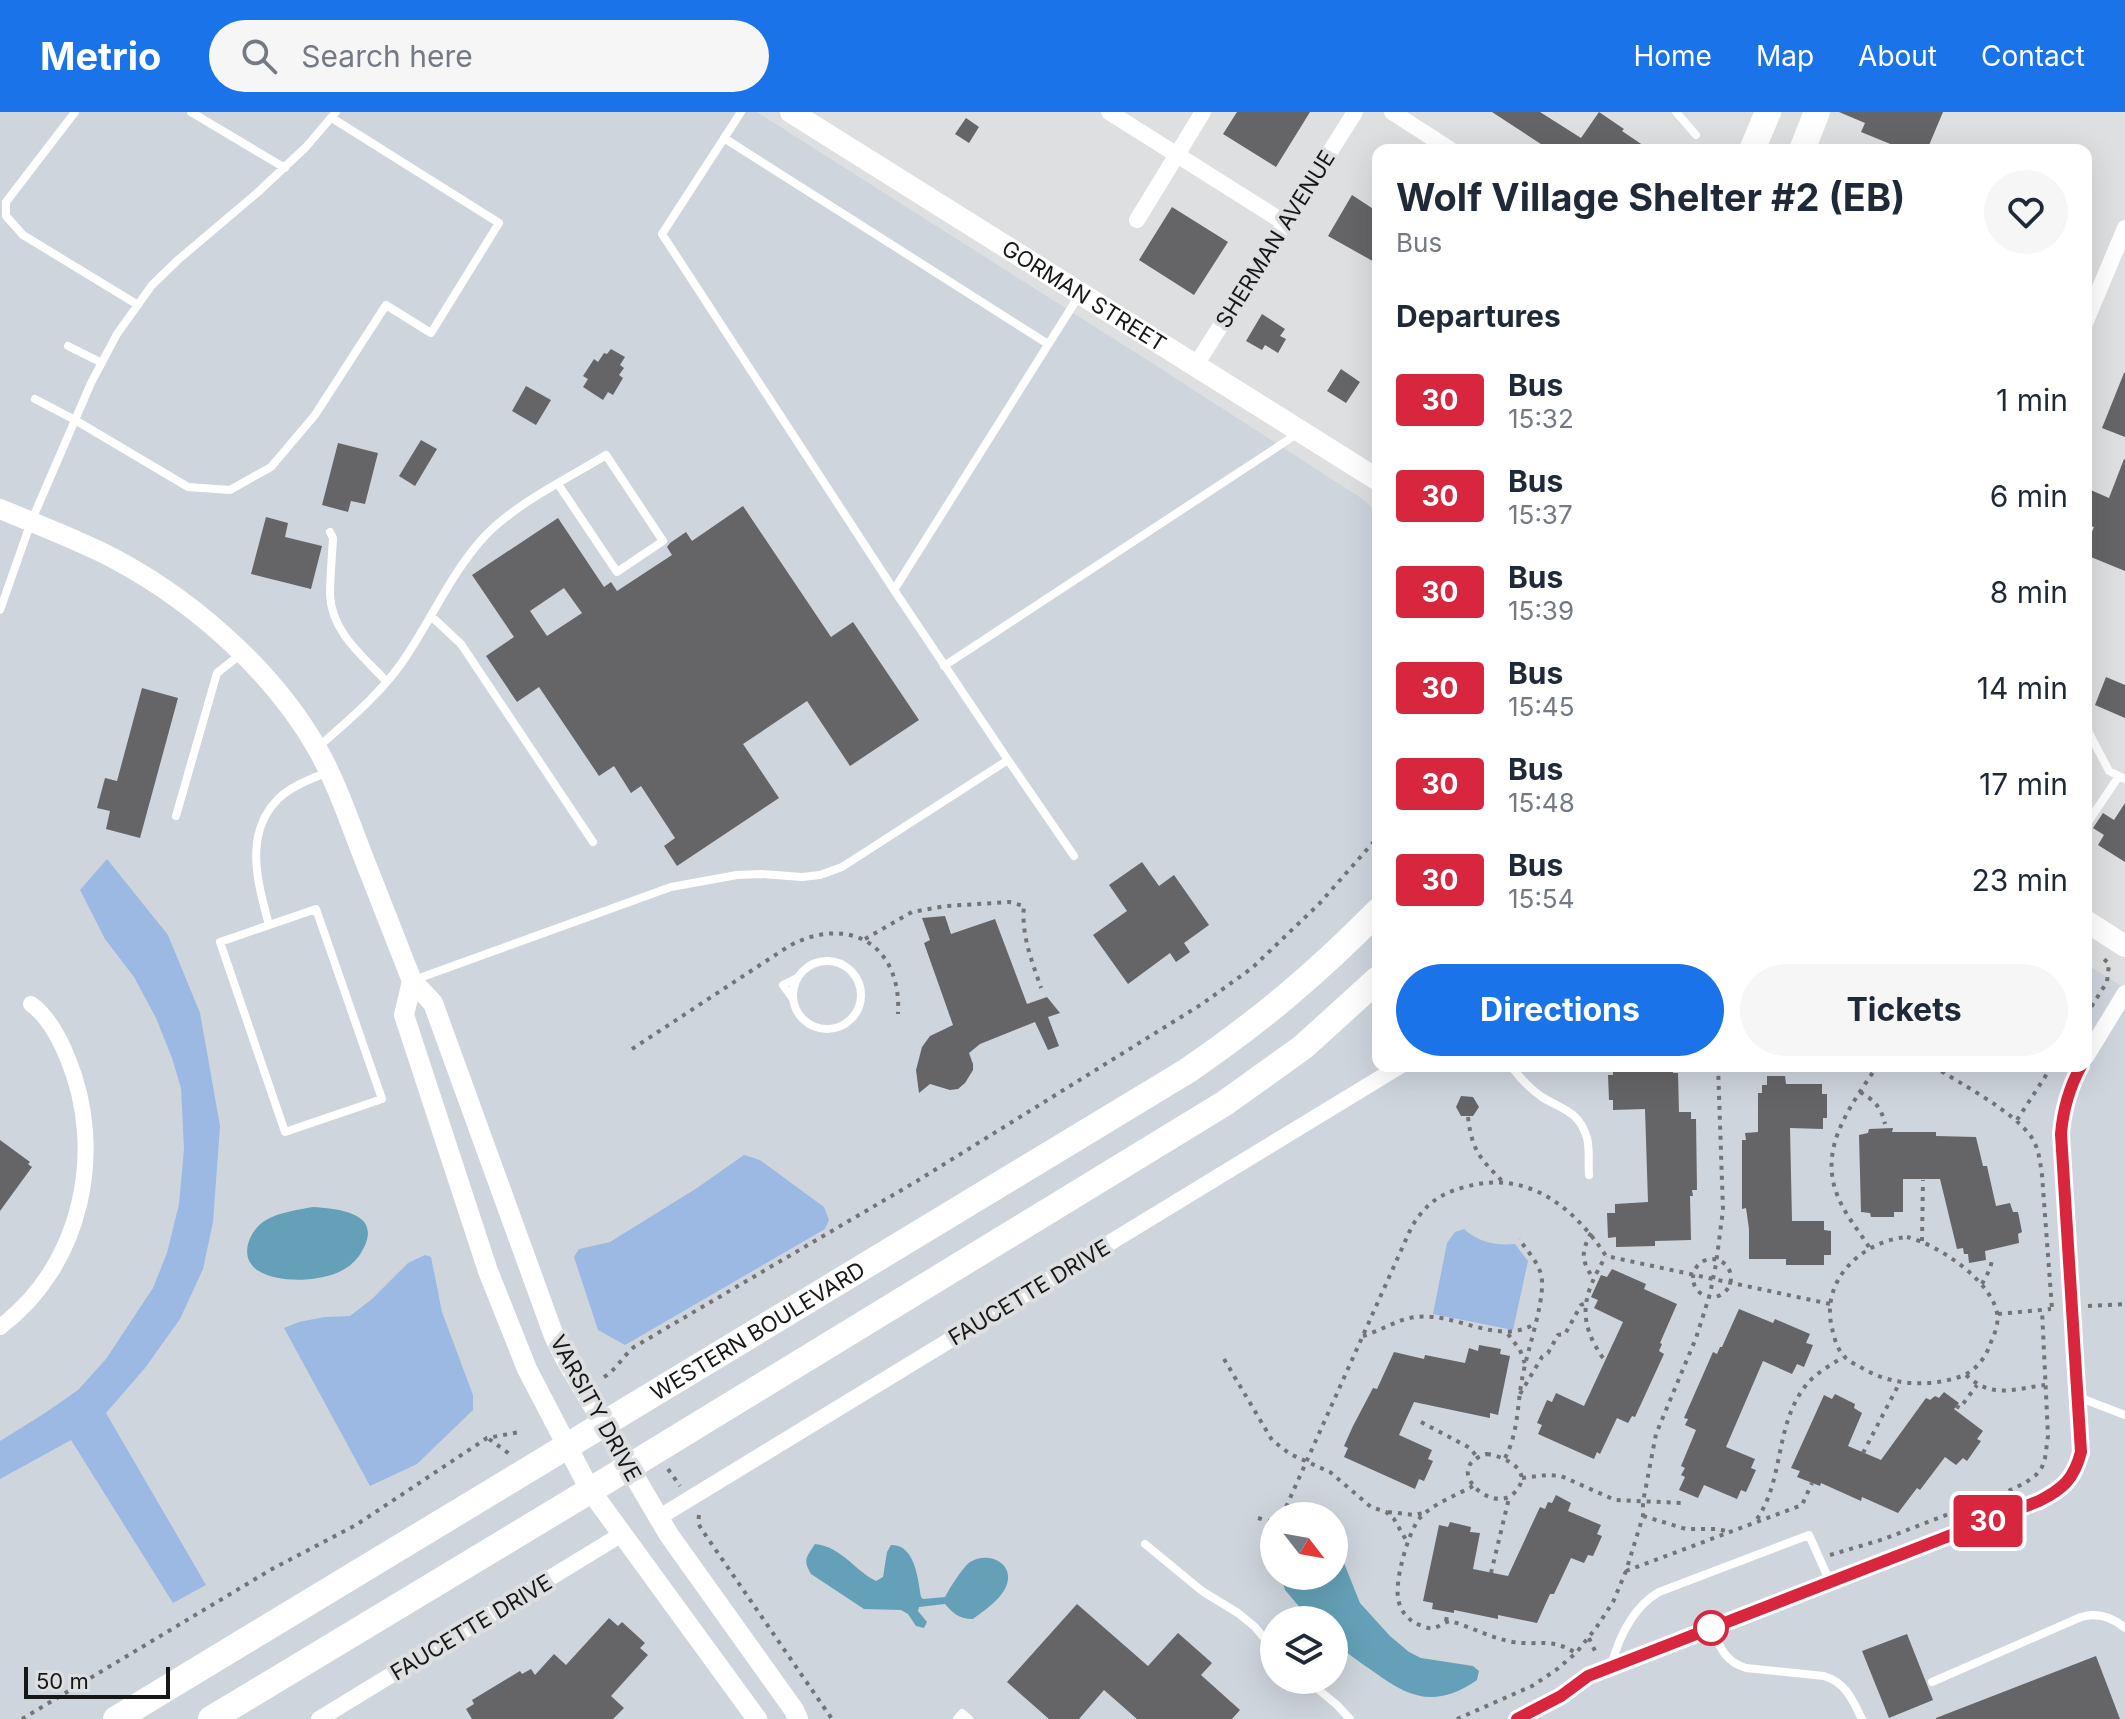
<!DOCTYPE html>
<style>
body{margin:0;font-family:Inter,sans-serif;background:#f6f6f7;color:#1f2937;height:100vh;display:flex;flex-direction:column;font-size:30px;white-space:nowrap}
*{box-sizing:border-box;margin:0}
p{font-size:26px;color:#747a83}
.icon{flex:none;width:44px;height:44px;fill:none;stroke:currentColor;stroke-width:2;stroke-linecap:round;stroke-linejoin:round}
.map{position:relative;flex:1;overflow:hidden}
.sheet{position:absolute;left:1372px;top:32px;width:720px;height:928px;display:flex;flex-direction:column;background:#fff;border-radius:16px;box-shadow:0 8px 32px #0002}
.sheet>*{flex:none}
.badge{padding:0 16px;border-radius:6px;font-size:28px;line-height:52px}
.needle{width:52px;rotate:121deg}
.fabs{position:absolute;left:1260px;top:1390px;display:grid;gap:16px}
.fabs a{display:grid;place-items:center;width:88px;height:88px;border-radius:50%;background:#fff;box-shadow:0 8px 32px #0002;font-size:40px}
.scale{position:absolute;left:24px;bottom:20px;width:146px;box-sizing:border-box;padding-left:8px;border:4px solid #161717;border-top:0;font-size:22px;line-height:28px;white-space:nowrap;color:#161717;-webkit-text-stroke:6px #dedfe1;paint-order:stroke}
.map>.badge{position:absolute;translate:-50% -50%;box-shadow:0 0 0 4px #fff}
h2{padding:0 24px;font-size:30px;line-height:72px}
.round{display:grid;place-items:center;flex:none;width:84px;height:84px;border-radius:42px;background:#f6f6f7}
.headline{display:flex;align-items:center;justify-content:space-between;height:136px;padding:0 24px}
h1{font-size:38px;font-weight:700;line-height:60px}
.action{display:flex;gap:16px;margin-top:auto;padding:16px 24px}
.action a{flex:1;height:92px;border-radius:48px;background:#1a73e8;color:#fff;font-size:32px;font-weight:700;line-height:92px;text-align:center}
.action a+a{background:#f6f6f7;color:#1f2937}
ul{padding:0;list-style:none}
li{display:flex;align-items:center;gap:24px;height:96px;padding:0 24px}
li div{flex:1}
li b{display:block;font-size:30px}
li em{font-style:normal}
li .badge{min-width:88px;font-weight:700;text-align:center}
header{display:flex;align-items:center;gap:48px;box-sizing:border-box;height:112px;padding:0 40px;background:#1a73e8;color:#fff}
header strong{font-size:38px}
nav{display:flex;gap:44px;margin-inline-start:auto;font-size:28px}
.search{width:560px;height:72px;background:#f6f6f7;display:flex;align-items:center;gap:20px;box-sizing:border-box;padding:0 28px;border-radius:44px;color:#747a83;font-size:30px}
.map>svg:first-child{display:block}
.built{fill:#cfd5dd;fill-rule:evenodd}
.green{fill:#9bb9e3}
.water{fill:#64a1b8}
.building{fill:#656466;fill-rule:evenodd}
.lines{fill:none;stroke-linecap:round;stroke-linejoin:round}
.path{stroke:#737475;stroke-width:4;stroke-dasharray:4 6;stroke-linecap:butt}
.service{stroke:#fff;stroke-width:8}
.minor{stroke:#fff;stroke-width:16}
.tertiary{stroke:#fff;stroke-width:20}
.secondary{stroke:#fff;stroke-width:22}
.primary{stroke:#fff;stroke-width:26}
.line-casing{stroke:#fff;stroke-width:18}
.line{stroke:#d7263d;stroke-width:12}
.stop-dot{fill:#fff;stroke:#d7263d;stroke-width:4}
.labels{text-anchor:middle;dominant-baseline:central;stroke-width:8;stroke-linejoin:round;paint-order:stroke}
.street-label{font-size:22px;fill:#161717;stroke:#dedfe1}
</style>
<header>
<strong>Metrio</strong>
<div class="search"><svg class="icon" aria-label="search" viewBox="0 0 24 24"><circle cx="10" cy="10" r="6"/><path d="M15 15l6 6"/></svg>Search here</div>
<nav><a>Home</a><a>Map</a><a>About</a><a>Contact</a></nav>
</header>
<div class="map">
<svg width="2125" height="1607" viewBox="0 0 2125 1607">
<rect width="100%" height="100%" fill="#dedfe1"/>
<path class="built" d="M0,0H757L1155,253L1361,386L1378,401V954H2086V852L2125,876V1607H0ZM1274,1404H1334V1464H1274ZM1274,1508H1334V1568H1274Z"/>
<path class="green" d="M107,747L168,823L200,901L220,1014L213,1110L203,1157L180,1207L145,1256L106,1301L206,1473L173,1491L71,1328L0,1367V1329L45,1301L78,1278L106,1247L153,1176L167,1141L179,1092L184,1037L181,976L172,946L156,906L134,865L105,827L80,778Z
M744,1043L760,1048L824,1095L829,1108L825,1117L625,1233L598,1218L574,1145L579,1137L610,1130L697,1076Z
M1464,1117C1478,1130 1496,1134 1515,1132L1528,1149L1513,1218L1433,1202L1447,1131L1455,1120Z
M425,1143L431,1145L442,1200L473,1283V1298L417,1352L370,1374L284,1216L299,1210L325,1205L350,1204L372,1187L408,1151Z"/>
<path class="water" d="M313,1095C343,1097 387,1102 359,1144C350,1156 338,1162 323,1165C300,1171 239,1170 248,1132C251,1122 257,1113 266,1108C280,1100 297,1098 313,1095Z
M1334,1426L1360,1491L1390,1524L1409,1540L1421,1546L1473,1554L1479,1559L1477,1568C1436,1596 1411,1587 1374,1560C1360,1550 1346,1541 1334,1529V1508H1311L1309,1506L1285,1478L1281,1464H1334Z
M815,1432C842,1435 854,1458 876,1469L883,1465L887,1440L891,1433C915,1432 918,1467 921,1485L923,1487L945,1485C950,1476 962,1456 970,1450C987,1439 1014,1450 1007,1472C1002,1487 985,1498 973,1507C959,1507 953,1501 945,1492L919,1495L918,1499L927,1510L924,1516L916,1514L908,1502L901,1498L864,1497L811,1462C802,1447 807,1445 815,1432Z"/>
<path class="building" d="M1237,0H1310L1276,55L1223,22Z
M1492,0H1540L1581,26L1599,0L1624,17L1622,19L1650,38H1550Z
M1839,0H1943L1927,38H1905L1861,20L1865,11Z
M966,6L979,15L969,31L955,22Z
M1352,83L1378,100V152L1328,124Z
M1172,95L1228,130L1194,183L1139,148Z
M1262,202L1285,217L1280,224L1286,227L1278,241L1265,233L1262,238L1246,229Z
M611,237L625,245L620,253L624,256L619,263L623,266L613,283L608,280L603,288L583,275L588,267L583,264L594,247L598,250L604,241L607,242Z
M1341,257L1360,270L1346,291L1327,279Z
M2124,261H2125V325L2102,316Z
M526,274L551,288L536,313L512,299Z
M421,328L437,337L415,374L399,364Z
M338,331L378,341L365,392L351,389L348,400L322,393Z
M2124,347L2125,348V459L2086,443V434L2094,415L2086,412V376L2109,386Z
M743,394L831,525L853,510L919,608L850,654L807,589L743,632L779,686L677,754L664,734L675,726L641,674L631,681L614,654L599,664L539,575L517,590L486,544L514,525L472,463L558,406L604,475L611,470L617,479L672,443L667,435L670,431L686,420L692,429ZM564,476L582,501L547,524L530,499Z
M266,405L288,411L285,425L322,434L311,477L251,462Z
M2106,565L2125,573V606L2095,593Z
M142,576L178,586L140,726L106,717L110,699L97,696L105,666L117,669Z
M2125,691V750L2098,733L2104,723L2093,716L2103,701L2114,708Z
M1142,750L1159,774L1174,763L1209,813L1184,831L1190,840L1176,850L1170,841L1128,872L1093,823L1127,799L1109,773Z
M945,804L951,822L995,807L1027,892L1047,885L1060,901L1048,905L1059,934L1048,938L1035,910L980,932L969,941L973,952V958L965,971L958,977L950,978L930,972L919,981L916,958L922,935L930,924L953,913L924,831L930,828L922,806Z
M1673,954V961H1678L1679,1000H1691V1007H1696L1697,1078H1692L1693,1084H1690L1691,1128L1655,1129V1134L1616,1135V1125L1608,1126L1607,1101H1615V1092L1648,1090L1645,997L1613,998V988H1609L1608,963H1613V955Z
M1767,964H1785L1786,972H1822V982H1827V1006H1823V1017L1790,1016L1792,1109H1824V1118L1831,1119V1143H1824V1153H1786V1147H1749V1117L1746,1096L1742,1097V1028H1746L1745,1021L1758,1020V981H1762V973H1767Z
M1461,984L1473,985L1479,995L1473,1004H1461L1456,995Z
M1893,1016L1892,1020H1936V1024L1976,1025L1983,1054H1987L1996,1094L2010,1091L2013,1100H2018L2022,1120L2018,1122L2019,1131L1985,1139L1986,1148L1969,1151L1968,1142H1964L1963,1136L1957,1137L1940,1067H1903V1100H1894V1105H1871L1870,1101L1861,1100L1859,1023L1868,1021L1869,1017Z
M0,1028L30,1050L28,1052L32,1055L0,1099Z
M1612,1157L1646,1172L1644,1177L1677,1192L1660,1231L1662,1232L1659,1239L1664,1242L1635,1305L1632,1304L1628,1311L1617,1306L1600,1342L1597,1340L1594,1347L1538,1322L1542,1313L1537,1311L1547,1288L1552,1290L1556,1281L1584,1294L1623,1210L1594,1196L1598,1188L1591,1185L1601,1163L1607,1165Z
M1739,1197L1773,1211L1775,1207L1810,1222L1806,1231L1813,1233L1804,1255L1797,1252L1792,1262L1763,1249L1726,1335L1755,1347L1751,1356L1756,1358L1746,1380L1741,1378L1737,1387L1704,1373L1698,1386L1679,1378L1685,1365L1681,1363L1685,1356L1681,1354L1696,1318L1685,1313L1688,1307L1684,1306L1713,1240L1717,1242L1720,1235H1722Z
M1479,1233L1501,1237L1500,1242L1510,1244L1498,1303L1490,1301V1306L1414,1290L1399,1323L1432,1338L1428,1347L1433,1349L1424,1369L1419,1367L1415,1377L1344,1345L1348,1336L1344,1334L1353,1314L1373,1276L1377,1277L1394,1240L1424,1247L1425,1243L1465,1251L1469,1236L1478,1239Z
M1944,1280L1959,1291L1954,1297L1983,1319L1977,1327L1981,1329L1967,1349L1963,1346L1956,1353L1945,1345L1920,1378L1917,1376L1898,1401L1862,1385L1861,1389L1821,1371L1820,1374L1797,1365L1800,1359L1791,1356L1824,1283L1832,1287L1835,1282L1855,1292L1854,1296L1862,1301L1848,1334L1881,1348L1926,1286L1930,1288L1935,1284L1939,1286Z
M1556,1383L1571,1391L1568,1399L1601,1413L1597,1422L1602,1424L1593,1444L1588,1443L1584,1451L1571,1446L1554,1482H1550L1537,1511L1498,1503V1507L1454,1498V1501L1432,1497L1433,1491L1423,1489L1439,1413L1448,1415L1450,1410L1471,1415L1470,1420L1480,1421L1473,1457L1508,1464L1540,1395L1545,1397L1548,1390L1552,1391Z
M1077,1492L1148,1554L1178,1521L1212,1551L1201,1563L1240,1598L1232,1607H1137L1104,1578L1079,1607H1049L1007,1570Z
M609,1506L618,1514L622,1510L645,1531L640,1536L648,1543L611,1584L624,1596L613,1607H472L466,1597L474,1592L472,1588L520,1559L522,1562L531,1557L535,1563L554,1542L566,1553Z
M1907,1522L1933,1588L1889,1606L1862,1539Z
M2096,1544L2120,1607H1936V1606Z"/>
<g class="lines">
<path class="path" d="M865,827L912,800L946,794L1009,790L1024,794C1021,823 1032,849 1041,876
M2086,903L2107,870L2109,852L2103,846
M632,937L789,834C849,802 902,833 898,902
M1933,954C1961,972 2015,1000 2032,1026C2039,1037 2040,1050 2042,1063L2052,1197
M1860,980C1875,989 1881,995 1885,1012
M1468,1005C1472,1040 1481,1047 1504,1071
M2017,1008L2052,954
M1591,1121C1581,1140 1581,1148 1593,1166
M1907,1125C1937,1132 1991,1168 1997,1201C1999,1211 1995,1221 1991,1230C1986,1246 1975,1260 1959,1265C1926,1276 1888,1273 1859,1254C1854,1252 1847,1248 1844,1244C1837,1237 1834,1225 1832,1216C1820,1168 1862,1129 1907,1125Z
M1922,1129L1923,1068
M1869,1135C1859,1119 1846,1104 1839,1087C1816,1037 1851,994 1877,954
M1693 1166a19 19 0 1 1 38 0a19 19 0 1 1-38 0Z
M1982,1172L1990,1157L1992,1148
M2088,1194L2125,1192
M1998,1202L2051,1197
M1508,1222L1520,1238L1525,1252
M1363,1224C1380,1219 1398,1207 1416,1205C1456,1200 1495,1233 1533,1213
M1603,1246C1576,1207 1583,1183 1606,1144
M1224,1247L1272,1328L1290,1342L1330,1360L1371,1395L1386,1400L1394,1407L1406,1428
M1966,1263C1992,1287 2013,1277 2045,1273
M604,1265C616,1258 623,1244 634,1235L917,1069L1202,892L1252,856L1319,792L1378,725
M1520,1282L1542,1245L1548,1241L1558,1223L1565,1222L1581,1193L1586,1191
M1956,1294L1960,1296L1977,1273
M1421,1310L1470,1336L1477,1345
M489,1327L511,1343
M1863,1341L1900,1270
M1487,1342C1508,1345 1536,1361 1513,1382C1491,1402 1440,1355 1487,1342Z
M1505,1346C1519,1320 1517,1290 1523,1262C1528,1237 1543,1194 1542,1170C1542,1154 1528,1140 1519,1127
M668,1357L680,1374
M1522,1366L1547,1363L1561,1364L1615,1388L1682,1391
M1473,1374C1455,1384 1432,1392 1419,1407C1408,1421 1395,1468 1398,1485C1399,1496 1405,1505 1415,1511C1420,1513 1427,1517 1433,1516C1439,1515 1444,1510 1450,1509C1471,1515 1491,1526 1513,1530C1539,1534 1550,1525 1576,1541
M1388,1400L1415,1403L1423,1401
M699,1403L698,1411L702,1418L832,1607
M1282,1404L1412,1114C1427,1091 1439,1082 1465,1075C1527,1057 1574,1095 1606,1144L1830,1192
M1643,1404L1686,1417H1718L1726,1419
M1258,1406L1274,1411
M1757,1407C1785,1366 1774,1312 1807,1272C1816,1261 1831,1253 1843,1245
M1830,1443L1884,1427L2008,1379L2025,1371L2036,1363L2042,1355L2045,1346L2048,1324L2042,1198
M1626,1459L1802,1393L1812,1371
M1491,1461L1509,1386
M1446,1509L1448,1499
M1589,1526L1595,1539
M22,1607L272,1457L356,1413L487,1326L520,1320
M1457,1607L1532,1574L1556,1558L1576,1541L1596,1516L1613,1490L1626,1459L1643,1404V1390L1656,1322L1696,1226L1710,1182L1716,1152L1723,1098L1718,954"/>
<path class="service" d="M75,0L6,90V104L23,123L138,193
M191,0L285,56
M1676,0L1696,23
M724,26L1048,232
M68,234L102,251
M35,287L75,308L188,375L230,378L271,355L315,303L386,193L431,221L499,111L332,6
M330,420L333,426C332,445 330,464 330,482C331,520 363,544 386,569
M894,478L1080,182
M0,498L31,410L91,271L117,222L152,173L179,147L257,81L306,35L336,0
M431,504L461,532L593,730
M944,554L1297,322
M2086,615L2109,659L2125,667
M317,636C348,609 385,578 407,543C433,504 452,460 484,425C516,391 567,367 606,343L663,429L617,460L558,372
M1008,648L1074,744
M176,704L217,561L241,542
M2086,713L2119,664
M316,797L382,987L285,1020L220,830Z
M269,813C258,772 243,722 278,687C291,674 311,667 328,660
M793 883a34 34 0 1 1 68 0a34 34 0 1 1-68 0Z
M414,868L671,775L737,763L761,762L802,765L820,763L842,755L1008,648L894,478L662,122L741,0
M793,887L783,873L797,866
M1511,954C1520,966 1530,977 1542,985C1563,998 1579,999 1587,1026C1590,1037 1588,1051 1589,1063
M2078,1285L2125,1303
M1145,1432L1202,1479L1238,1501L1255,1515L1274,1538
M1712,1517C1720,1535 1725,1550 1746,1556L1824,1564C1846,1571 1852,1587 1862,1607
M1611,1554C1619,1525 1633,1495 1659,1480L1809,1423L1830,1470
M1307,1568L1337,1593L1350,1607
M1932,1570L2081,1505C2098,1500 2112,1505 2125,1516
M957,1607L962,1601L969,1607"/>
<path class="minor" d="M1109,0L1285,111
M1392,0L1451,38
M1137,108L1203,0
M2086,209L2125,116
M1196,253L1355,0
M2086,945L2125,881
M0,1215C82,1154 106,1039 68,947C60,927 49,905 31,892
M658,1406L1400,954
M319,1607L622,1422
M1517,1607L1561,1584L1588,1564L2039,1389C2064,1377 2074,1367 2081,1340L2061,1022C2063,997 2069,976 2081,954"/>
<path class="tertiary" d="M0,397C34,411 68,424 101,440C186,482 271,555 318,638C336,670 348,705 361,739C378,782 395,826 412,869L433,891L554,1224L566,1248L669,1423L794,1598L798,1607
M412,869L404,903L488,1159L527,1257L590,1378L757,1607"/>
<g class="secondary">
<path id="s1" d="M791,0L1378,368"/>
<path d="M2086,809L2125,834"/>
</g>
<g class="primary">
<path d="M1752,38L1768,0"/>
<path d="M1802,38L1817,0"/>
<path id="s2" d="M116,1607L1187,959C1259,910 1317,861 1378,799"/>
<path d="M211,1607L629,1355L1225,991L1303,935L1378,867"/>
</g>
</g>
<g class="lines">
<defs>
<path id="line" d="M1517,1607L1561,1584L1588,1564L2039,1389C2063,1377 2074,1367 2081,1340L2061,1022C2063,997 2069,976 2081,954"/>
</defs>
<use href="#line" class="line-casing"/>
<use href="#line" class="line"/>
</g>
<circle class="stop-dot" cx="1711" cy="1516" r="16"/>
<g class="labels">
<g class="street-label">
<text transform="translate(1275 127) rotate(-58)">SHERMAN AVENUE</text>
<text stroke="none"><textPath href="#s1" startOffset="346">GORMAN STREET</textPath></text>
<text transform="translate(1029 1180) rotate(-31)">FAUCETTE DRIVE</text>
<text stroke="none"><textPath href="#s2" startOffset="750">WESTERN BOULEVARD</textPath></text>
<text transform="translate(596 1296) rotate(61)">VARSITY DRIVE</text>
<text transform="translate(471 1515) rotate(-31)">FAUCETTE DRIVE</text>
</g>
</g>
</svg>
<div class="fabs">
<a><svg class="needle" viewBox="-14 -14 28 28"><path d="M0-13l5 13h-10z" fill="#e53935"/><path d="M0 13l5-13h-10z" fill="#747a83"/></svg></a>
<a><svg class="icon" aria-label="layers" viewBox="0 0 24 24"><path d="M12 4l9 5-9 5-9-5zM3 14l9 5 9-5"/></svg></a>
</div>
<div class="scale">50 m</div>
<b class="badge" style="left:1988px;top:1409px;background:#d7263d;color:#fff">30</b>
<section class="sheet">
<div class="headline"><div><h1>Wolf Village Shelter #2 (EB)</h1><p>Bus</p></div><a class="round"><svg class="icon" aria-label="heart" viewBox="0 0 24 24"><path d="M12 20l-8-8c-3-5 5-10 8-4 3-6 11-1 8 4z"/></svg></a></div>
<h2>Departures</h2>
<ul>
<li><span class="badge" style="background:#d7263d;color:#fff">30</span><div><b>Bus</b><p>15:32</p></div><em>1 min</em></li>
<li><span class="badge" style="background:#d7263d;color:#fff">30</span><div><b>Bus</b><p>15:37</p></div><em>6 min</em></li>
<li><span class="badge" style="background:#d7263d;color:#fff">30</span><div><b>Bus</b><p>15:39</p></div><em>8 min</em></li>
<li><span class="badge" style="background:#d7263d;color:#fff">30</span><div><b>Bus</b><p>15:45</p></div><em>14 min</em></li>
<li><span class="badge" style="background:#d7263d;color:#fff">30</span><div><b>Bus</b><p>15:48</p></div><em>17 min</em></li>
<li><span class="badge" style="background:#d7263d;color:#fff">30</span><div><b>Bus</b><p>15:54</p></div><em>23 min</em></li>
</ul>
<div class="action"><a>Directions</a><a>Tickets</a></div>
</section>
</div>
